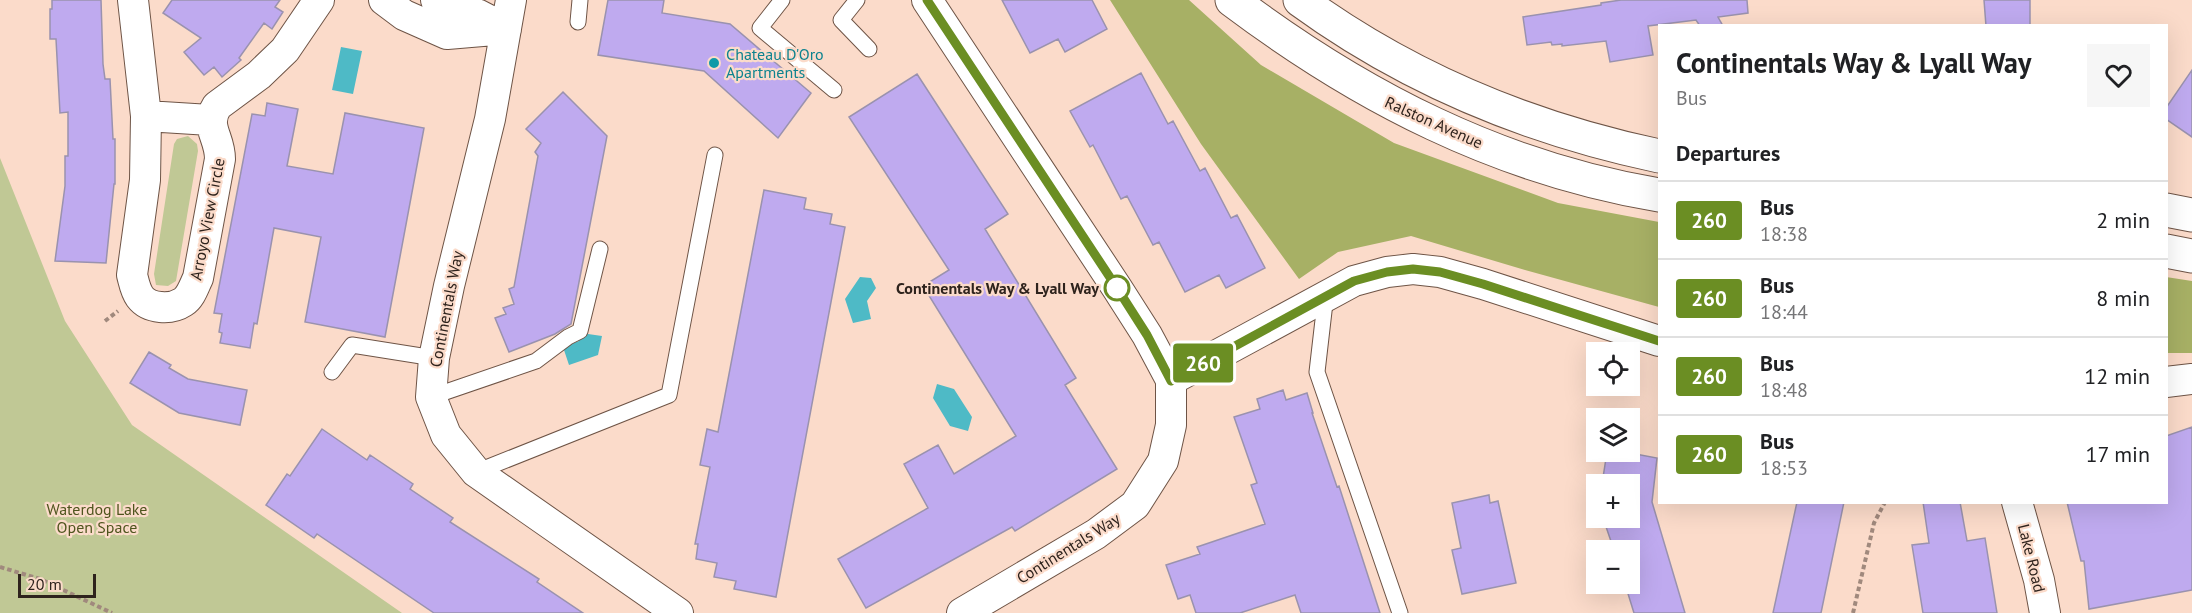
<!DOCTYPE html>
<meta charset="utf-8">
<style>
body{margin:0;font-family:"PT Sans",sans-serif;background:#f6f6f6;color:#202124;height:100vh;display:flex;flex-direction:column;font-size:22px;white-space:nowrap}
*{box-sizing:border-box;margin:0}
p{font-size:20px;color:#757577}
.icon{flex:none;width:33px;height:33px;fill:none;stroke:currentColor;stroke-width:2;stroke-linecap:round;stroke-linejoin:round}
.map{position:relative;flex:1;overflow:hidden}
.side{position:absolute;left:1658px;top:24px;width:510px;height:480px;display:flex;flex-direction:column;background:#fff;border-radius:0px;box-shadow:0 6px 24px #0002}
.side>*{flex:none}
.badge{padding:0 12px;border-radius:4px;font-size:21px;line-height:39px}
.tools{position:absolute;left:1586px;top:342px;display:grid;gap:12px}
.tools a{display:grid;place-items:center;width:54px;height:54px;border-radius:0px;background:#fff;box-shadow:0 6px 24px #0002;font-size:30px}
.scale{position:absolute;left:18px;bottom:15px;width:78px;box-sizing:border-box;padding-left:6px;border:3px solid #2e231d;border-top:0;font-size:16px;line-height:21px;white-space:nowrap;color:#2e231d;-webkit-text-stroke:4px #fbdbca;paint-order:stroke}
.map>.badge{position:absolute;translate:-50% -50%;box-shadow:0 0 0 3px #fff}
h2{padding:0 18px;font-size:22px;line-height:54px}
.round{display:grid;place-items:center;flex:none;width:63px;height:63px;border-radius:0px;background:#f6f6f6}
.headline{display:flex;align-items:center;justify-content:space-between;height:102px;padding:0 18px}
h1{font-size:28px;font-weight:600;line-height:45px}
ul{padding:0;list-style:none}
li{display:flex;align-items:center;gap:18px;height:78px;padding:0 18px;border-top:2px solid #e0e0e0}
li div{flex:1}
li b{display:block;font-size:22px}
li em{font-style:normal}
li .badge{min-width:66px;font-weight:700;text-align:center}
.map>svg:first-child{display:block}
.green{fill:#c0c895}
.forest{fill:#a7b065}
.water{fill:#4ebac6}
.building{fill:#bfaaef;stroke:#9a92ae;stroke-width:1.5}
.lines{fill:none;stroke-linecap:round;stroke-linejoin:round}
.lane-casing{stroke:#6e5446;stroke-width:17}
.street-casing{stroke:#6e5446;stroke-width:32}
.secondary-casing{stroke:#6e5446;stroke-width:35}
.path{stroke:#a0897d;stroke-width:4;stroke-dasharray:4.5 3;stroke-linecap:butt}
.lane{stroke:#fff;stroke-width:15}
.street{stroke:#fff;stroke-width:30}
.secondary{stroke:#fff;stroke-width:33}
.line-casing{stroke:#fff;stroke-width:14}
.line{stroke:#6b8e23;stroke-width:9}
.culture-dot{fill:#0f9aa8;stroke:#fbdbca;stroke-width:2}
.stop-dot{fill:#fff;stroke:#6b8e23;stroke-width:3}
.labels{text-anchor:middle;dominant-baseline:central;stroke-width:4.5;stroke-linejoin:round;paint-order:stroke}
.culture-label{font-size:16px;fill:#0d838f;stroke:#fbdbca;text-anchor:start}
.street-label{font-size:16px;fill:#2e231d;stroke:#fbdbca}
.stop-label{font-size:16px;font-weight:bold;fill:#2e231d;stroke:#fbdbca;text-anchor:end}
.park-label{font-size:16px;fill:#4f551e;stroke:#fbdbca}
</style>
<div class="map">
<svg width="2192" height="613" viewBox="0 0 2192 613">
<rect width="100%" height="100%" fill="#fbdbca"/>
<path class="green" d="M188,136L197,144L198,151L176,281L168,286L156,285L154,274L174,144L177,139Z
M0,158L65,321L132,425L402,613H0Z"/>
<path class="forest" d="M1110,0H1189L1261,65L1394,143L1558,203L1659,222V307L1525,270L1411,236L1338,252L1299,279L1201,144Z
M2166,277L2192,281V353H2166Z"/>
<path class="water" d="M341,47L362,51L353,94L332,90Z
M860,277L871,278L876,288L867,301L871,319L853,323L845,299Z
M581,333L602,336L598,355L569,365L563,347L579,341Z
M937,384L954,389L972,417L968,431L950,426L933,398Z"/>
<path class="building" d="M52,0H101L103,64L105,79H110L113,139H115V184H114L106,263L55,261L65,186V156H68V112L60,113L56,39H50V9H52Z
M172,0H280L275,7L283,12L272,29L264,23L239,58L241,60L222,77L214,67L204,75L184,52L201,38L163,13Z
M608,0H664L662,13L730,24L811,93L778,138L704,71L598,55Z
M1002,0H1092L1107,29L1065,52L1058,39L1030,53Z
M1621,0H1747L1748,13L1718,17L1723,26H1700L1696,20L1648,26L1653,55L1610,62L1606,41L1562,46V44L1552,45L1551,42L1527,45L1523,17L1601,5V3Z
M1984,0H2030V26H1986Z
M2192,70V137L2166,119V108Z
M1141,73L1168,124L1173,121L1200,171L1205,168L1231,218L1237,215L1265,268L1226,288L1219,275L1185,292L1159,242L1153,245L1127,196L1121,199L1093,145L1090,147L1070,111Z
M917,74L1008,214L985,229L1076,378L1065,385L1117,469L1015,531L1012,527L866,608L838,559L928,508L904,464L938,445L954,474L1016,436L923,286L949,270L849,117Z
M563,92L607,136L571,324L555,334L509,352L495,318L506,314L503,308L514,304L509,289L514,287L538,156L535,152L541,143L526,129Z
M267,103L298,109L287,166L333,174L345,113L424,128L385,337L305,322L321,237L274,228L257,324L254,323L250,348L220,343L222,333L219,332L222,314L214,313L252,114L265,116Z
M764,190L806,198L804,209L832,214L830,224L845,227L776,597L734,589L736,581L714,577L717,563L696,559L698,544H695L710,467L700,465L707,429L718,432Z
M149,352L171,365L169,368L188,379L247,390L240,425L179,413L130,383Z
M1283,390L1286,400L1307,393L1313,413H1312L1337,487L1339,486L1380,613H1301L1295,595L1240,613H1196L1190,595L1178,599L1166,565L1200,554L1197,547L1265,524L1251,485L1257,483L1234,417L1260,409L1257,399Z
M2192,427V590L2089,609L2084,561H2081L2067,502H2166V436Z
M322,429L367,460L370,455L413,484L410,489L453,518L450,522L539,579L537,582L583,613H434L317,534L314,538L266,505L287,474L290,476Z
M1607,452H1625L1657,458L1652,502L1685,613H1634L1625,584H1629V550H1614L1603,518H1629V484H1602Z
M1489,495L1490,503L1498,501L1516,583L1462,594L1452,550L1461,548L1452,503Z
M1797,502H1844L1821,613H1773Z
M1923,502H1960L1967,541L1985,538L1997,613H1923L1912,545L1929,543Z"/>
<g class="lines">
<defs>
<path id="lane" d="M782,0L760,28L834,90
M857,0L841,20L869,49
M578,22L580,0
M1326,294L1317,372L1400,613
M332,372L352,345L434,358
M431,397L536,361L568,337L580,331L600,249
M476,472L669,395L715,155"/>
<path id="street" d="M133,0L146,116L145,180L132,275C134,282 135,290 140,297C149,309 171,310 183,302C191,297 194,286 198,278L220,159C220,136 204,127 217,106L259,75L285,50L319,0
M384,0L404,15L447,34L506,29
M436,0L479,15L506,29
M511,0L490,119L449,286L434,358L431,397L446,435L476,472L678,613
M927,0L1117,288L1147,335L1171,380V425L1163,461L1135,505L1096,534L962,613
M146,116L210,120
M1171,380L1354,281L1387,272L1413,269L1440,272L1483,284L1659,341
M2166,382L2192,379
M2017,502L2039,580L2045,613"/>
<path id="secondary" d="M1232,0C1361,97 1499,168 1659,195
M1300,0C1407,78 1531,129 1659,156
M2166,210L2192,215
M2166,251L2192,256"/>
</defs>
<use href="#lane" class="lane-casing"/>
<use href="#street" class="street-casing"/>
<use href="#secondary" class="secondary-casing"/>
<path class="path" d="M105,321L118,311
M0,567L40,579L112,613
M1853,613L1874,523L1885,502"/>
<use href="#lane" class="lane"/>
<use href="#street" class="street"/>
<use href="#secondary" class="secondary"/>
</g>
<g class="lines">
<defs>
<path id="line" d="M927,0L1117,288L1147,335L1171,381L1354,281L1387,272L1413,269L1440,272L1483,284L1659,341"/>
</defs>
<use href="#line" class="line-casing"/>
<use href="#line" class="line"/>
</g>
<circle class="culture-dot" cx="714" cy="63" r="6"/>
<circle class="stop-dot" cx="1117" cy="288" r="12"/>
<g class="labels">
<g class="culture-label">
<text x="726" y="54">Chateau D'Oro<tspan x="726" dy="18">Apartments</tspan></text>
</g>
<g class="street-label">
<text transform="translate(1434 122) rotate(24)">Ralston Avenue</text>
<text transform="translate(207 219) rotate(-79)">Arroyo View Circle</text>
<text transform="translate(446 309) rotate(-79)">Continentals Way</text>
<text transform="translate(1068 548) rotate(-32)">Continentals Way</text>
<text transform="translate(2032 558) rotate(76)">Lake Road</text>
</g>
<g class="stop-label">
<text x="1099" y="288">Continentals Way &amp; Lyall Way</text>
</g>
<g class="park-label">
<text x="97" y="509">Waterdog Lake<tspan x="97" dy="18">Open Space</tspan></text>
</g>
</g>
</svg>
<div class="tools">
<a><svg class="icon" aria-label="locate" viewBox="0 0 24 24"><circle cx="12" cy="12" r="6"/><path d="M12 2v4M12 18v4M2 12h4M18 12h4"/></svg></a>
<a><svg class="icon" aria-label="layers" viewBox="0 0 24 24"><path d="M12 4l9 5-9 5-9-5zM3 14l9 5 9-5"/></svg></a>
<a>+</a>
<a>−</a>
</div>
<div class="scale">20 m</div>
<b class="badge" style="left:1203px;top:363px;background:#6b8e23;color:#fff">260</b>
<section class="side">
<div class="headline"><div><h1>Continentals Way &amp; Lyall Way</h1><p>Bus</p></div><a class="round"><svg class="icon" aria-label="heart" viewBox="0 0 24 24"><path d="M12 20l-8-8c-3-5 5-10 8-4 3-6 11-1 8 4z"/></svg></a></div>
<h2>Departures</h2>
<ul>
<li><span class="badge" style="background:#6b8e23;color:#fff">260</span><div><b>Bus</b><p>18:38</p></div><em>2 min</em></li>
<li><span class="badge" style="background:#6b8e23;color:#fff">260</span><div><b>Bus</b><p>18:44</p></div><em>8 min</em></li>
<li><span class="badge" style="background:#6b8e23;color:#fff">260</span><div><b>Bus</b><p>18:48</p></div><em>12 min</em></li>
<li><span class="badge" style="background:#6b8e23;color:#fff">260</span><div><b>Bus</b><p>18:53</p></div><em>17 min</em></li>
</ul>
</section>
</div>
